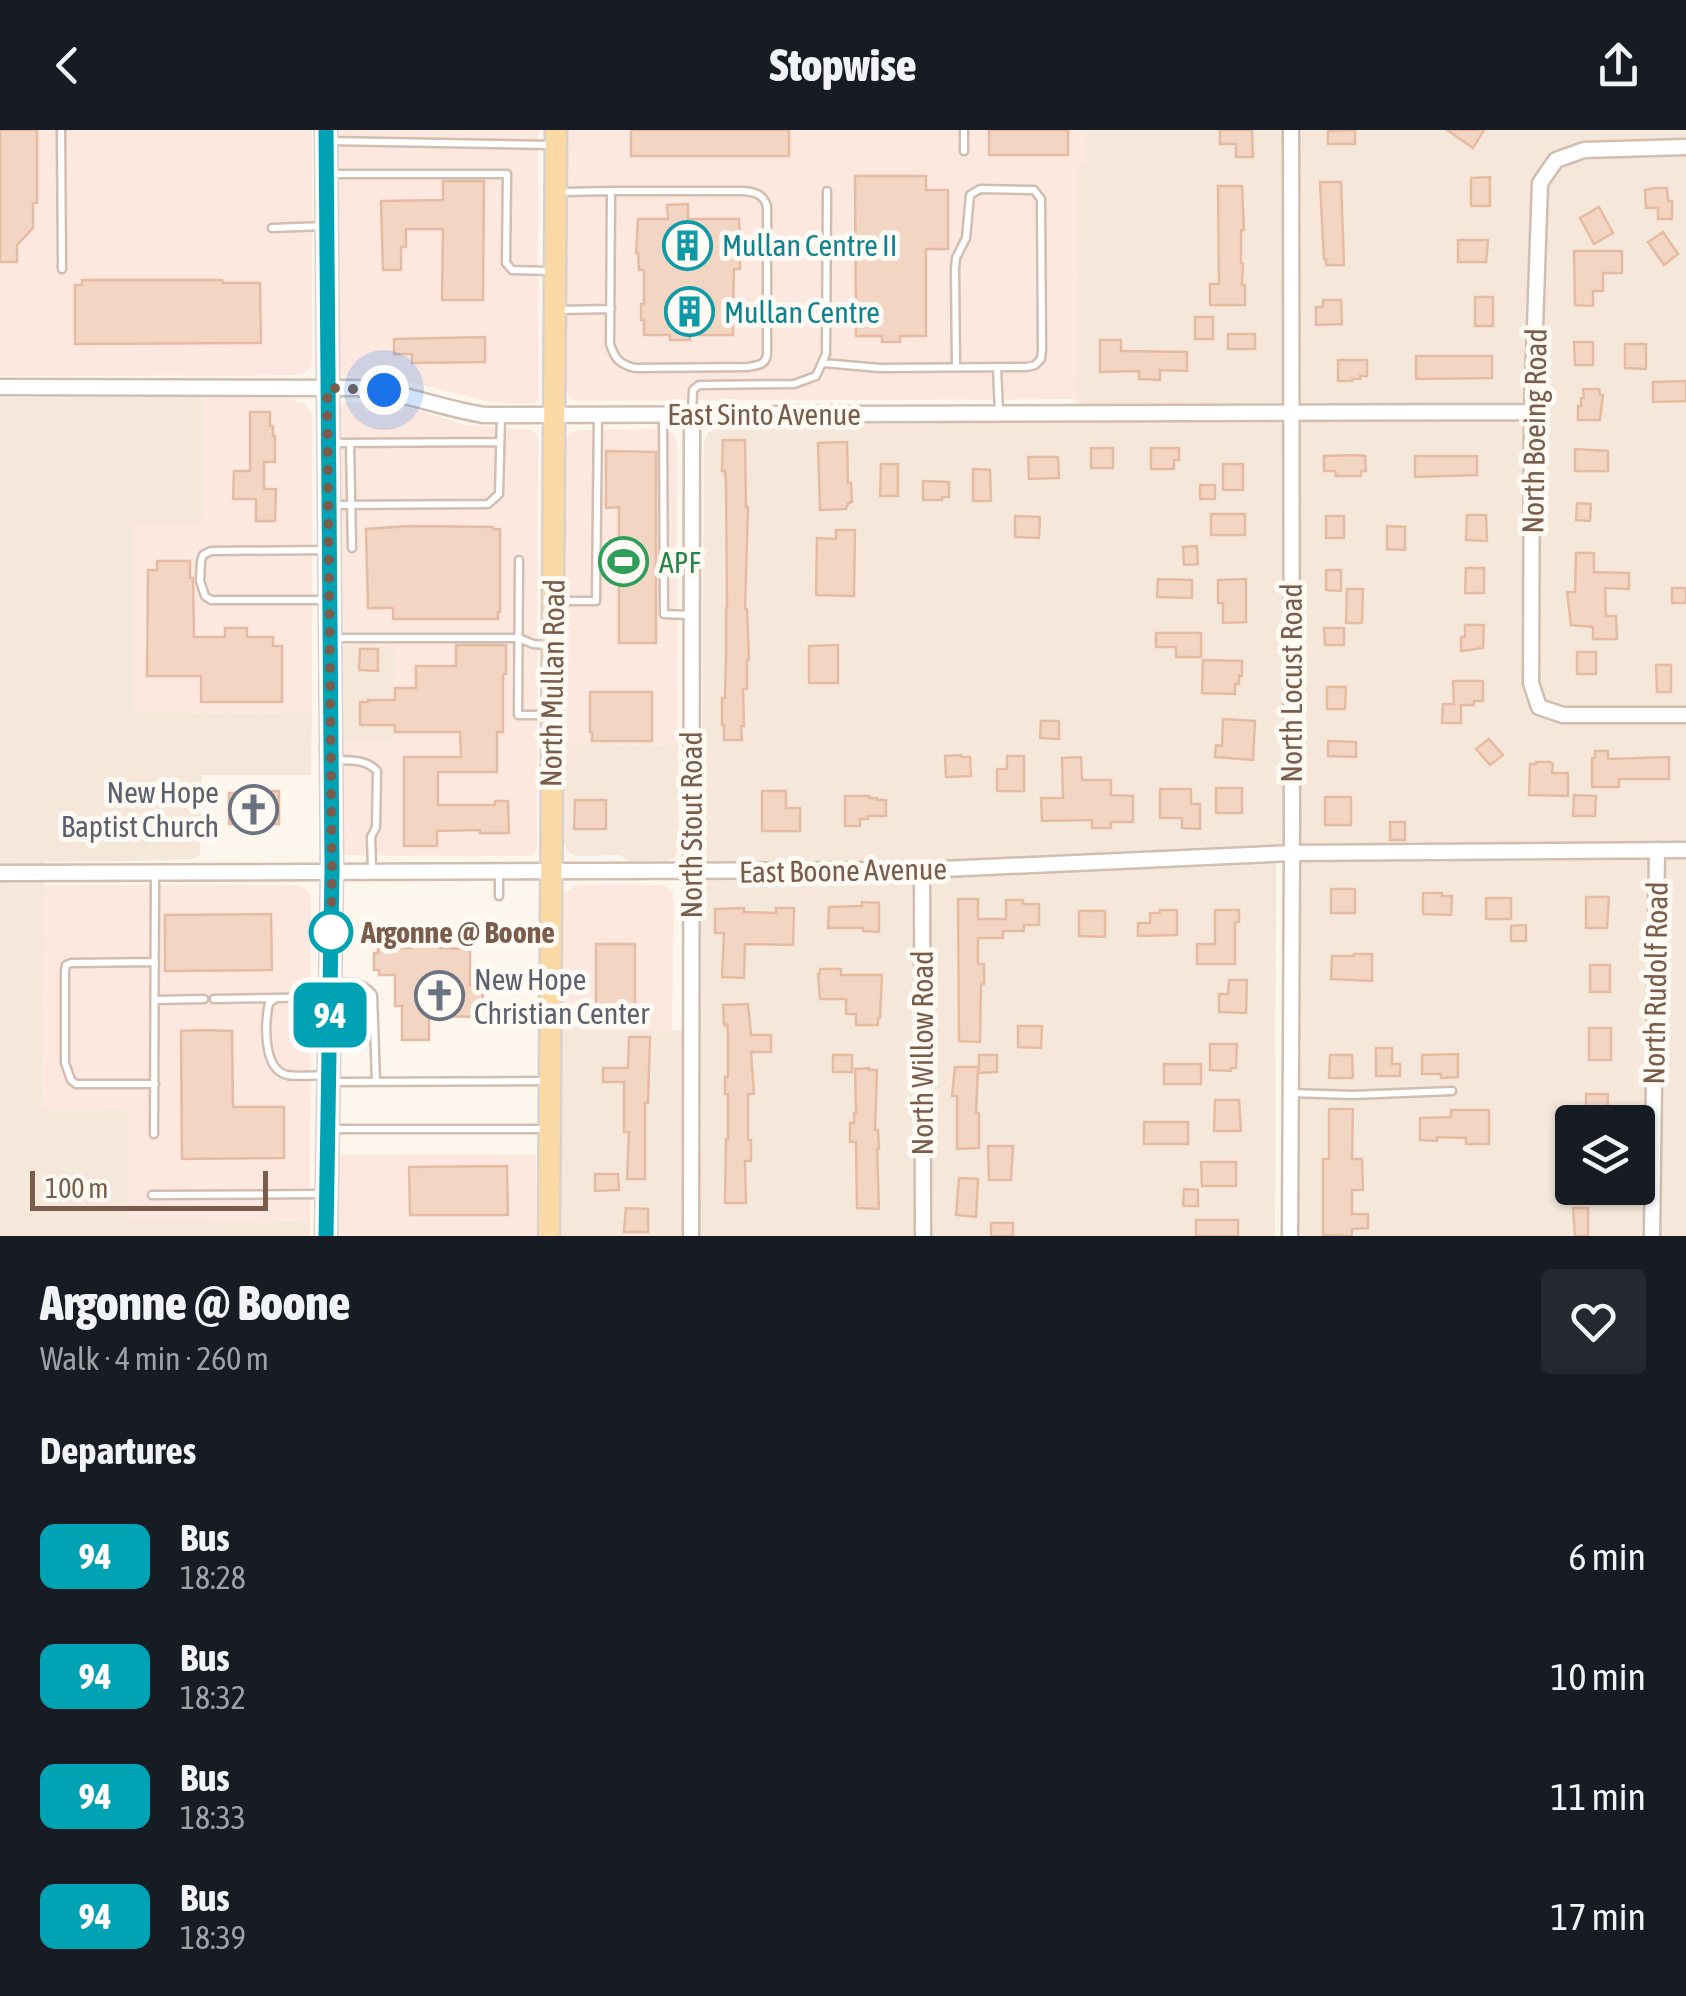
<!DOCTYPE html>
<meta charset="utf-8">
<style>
body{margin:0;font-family:"Asap Condensed",sans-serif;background:#242831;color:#f1f3f6;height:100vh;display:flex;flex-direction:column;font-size:38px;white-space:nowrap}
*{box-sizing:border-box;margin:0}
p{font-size:32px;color:#9ea1a6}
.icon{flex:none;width:55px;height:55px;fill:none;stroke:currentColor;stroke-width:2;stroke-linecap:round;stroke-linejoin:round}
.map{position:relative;height:1106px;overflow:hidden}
.side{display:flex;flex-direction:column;background:#171b24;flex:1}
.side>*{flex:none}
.badge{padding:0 20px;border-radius:15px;font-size:35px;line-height:65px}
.controls{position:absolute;left:1555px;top:975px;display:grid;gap:20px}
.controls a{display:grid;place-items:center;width:100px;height:100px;border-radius:10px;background:#171b24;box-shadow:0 2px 8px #0004;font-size:50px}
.scale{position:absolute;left:30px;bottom:25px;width:238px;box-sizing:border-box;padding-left:10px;border:5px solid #7a5c4d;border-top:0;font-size:28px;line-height:35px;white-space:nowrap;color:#7a5c4d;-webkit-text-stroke:8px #fffaf3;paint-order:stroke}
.you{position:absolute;width:50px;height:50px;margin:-25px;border:8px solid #fff;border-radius:50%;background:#1a73e8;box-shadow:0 0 0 15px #1a73e833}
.map>.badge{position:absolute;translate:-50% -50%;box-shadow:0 0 0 5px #fff}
h2{padding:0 40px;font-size:38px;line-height:90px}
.round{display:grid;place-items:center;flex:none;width:105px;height:105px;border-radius:10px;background:#242831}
.overview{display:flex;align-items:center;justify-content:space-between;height:170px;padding:0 40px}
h1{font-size:48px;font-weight:800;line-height:75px}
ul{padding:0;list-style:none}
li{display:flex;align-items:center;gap:30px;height:120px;padding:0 40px}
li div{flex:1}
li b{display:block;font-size:38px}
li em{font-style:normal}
li .badge{min-width:110px;font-weight:700;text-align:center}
header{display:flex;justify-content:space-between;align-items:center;height:130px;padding:0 40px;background:#171b24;font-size:45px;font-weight:800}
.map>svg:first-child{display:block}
.residential{fill:#f5e8da;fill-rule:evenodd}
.commercial{fill:#fde8e0}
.building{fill:#f3d5c3;stroke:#e6bba3;stroke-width:2.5}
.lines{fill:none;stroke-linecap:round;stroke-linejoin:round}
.lane-casing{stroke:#d1beb0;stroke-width:11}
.street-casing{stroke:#d1beb0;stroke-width:19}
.primary-casing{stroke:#dad1cd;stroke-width:25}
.lane{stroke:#fff;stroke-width:6}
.street{stroke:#fff;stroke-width:14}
.primary{stroke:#fbd9a5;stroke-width:20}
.line-casing{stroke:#fff;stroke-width:22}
.line{stroke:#00a3b4;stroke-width:15}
.walk{stroke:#7a5c4d;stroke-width:10;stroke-dasharray:0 18}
.stop-dot{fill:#fff;stroke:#00a3b4;stroke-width:5}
.labels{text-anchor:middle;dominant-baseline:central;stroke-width:10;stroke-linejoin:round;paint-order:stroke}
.culture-label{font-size:30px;fill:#0d838f;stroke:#fffaf3;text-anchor:start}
.street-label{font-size:30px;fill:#7a5c4d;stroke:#fffaf3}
.leisure-label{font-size:30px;fill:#27864d;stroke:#fffaf3;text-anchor:start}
.worship-label{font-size:30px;fill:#5b616d;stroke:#fffaf3;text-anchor:end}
.stop-label{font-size:30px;font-weight:bold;fill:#7a5c4d;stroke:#fffaf3;text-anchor:start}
</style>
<header><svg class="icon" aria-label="back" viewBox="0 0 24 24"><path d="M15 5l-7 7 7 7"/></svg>Stopwise<svg class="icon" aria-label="share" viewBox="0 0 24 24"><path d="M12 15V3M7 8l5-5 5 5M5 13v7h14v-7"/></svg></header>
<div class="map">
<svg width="1686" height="1106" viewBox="0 0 1686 1106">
<rect width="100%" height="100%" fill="#fdf6ec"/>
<path class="residential" d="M1086,0H1686V714L1276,715L1275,1106H562V901L700,900L704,311L708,303L726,294L1076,292L1077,34H1086Z
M203,266V394H133L134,582L312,583L311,645H202L200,725L189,730L45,732L42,978L129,980L130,1089L310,1092V1106H0V268Z
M337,516H395L394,611H337Z
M563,614L678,615L679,718L675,727L669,731H628L620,725L575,726L569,723L563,711Z
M1686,720V1106H1290L1292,723ZM1572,992H1638V1058H1572Z"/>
<path class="commercial" d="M0,0H312V231L309,240L301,245L0,246Z
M338,0H538V268L536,272L532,274L490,272L398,249L344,246L339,242Z
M565,0H1086V34L1077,35L1076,269L578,271L571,269L564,259Z
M203,266L285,268L304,273L312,285V583L133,582V394H203Z
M345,272L403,276L466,295L532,300L538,306L537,720L531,726L343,725L339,723L337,611H394L395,517L337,516L338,279Z
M661,299L669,301L674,306L677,313L678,615L563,614L564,313L566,306L577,300Z
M45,755H297L308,760L311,768L310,1092L129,1089L128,980L42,979Z
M577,755H663L673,762L674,770L672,901H562L563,769L565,762Z
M336,1024H536V1106H336Z"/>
<path class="building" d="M0,0H37V73H33V98L17,115V132H0Z
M631,0H789V26H631Z
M989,0H1068V25H989Z
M1220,0H1252L1253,27H1236V14H1220Z
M1355,0V14H1328V1Z
M1447,0H1484L1473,18Z
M855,46H926V60H948V119H926V206H900V212H882V206H856Z
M1490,47V76H1471V48Z
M443,51H484L483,170H442L443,99H406V117H401V140H383L381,71L443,70Z
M1320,52H1341L1344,135H1326V129H1324Z
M1218,56H1242L1244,100H1241V133L1243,134L1242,155H1245V175H1210V154H1219Z
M1654,58H1667L1668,71H1672V89H1658V78H1646L1645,60Z
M688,74V89H739L740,139H734L733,174H738V190H733V205H690V210H670V205H644V190H641V174H644V140H639L638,123H636L638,89H668L667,75Z
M1599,77L1613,103L1594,114L1580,88Z
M1663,102L1678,124L1664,135L1648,112Z
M1458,110H1488L1486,132H1458Z
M1574,121H1622V143H1603V161H1593V176L1575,175Z
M82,150H222L223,153H260L261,213L75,214V155H82Z
M1475,167H1493V196H1475Z
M1323,170H1341L1342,194L1316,195V177H1323Z
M1195,187H1213V209H1195Z
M1228,204H1255V219H1228Z
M485,207V232L412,233V224H394V209Z
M1100,210H1121V221L1187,222V241L1160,240V250L1139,249V241L1100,242Z
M1574,212H1593V235H1575Z
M1625,214H1646V239L1625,238Z
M1416,226H1492V248L1416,249Z
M1338,230H1367V246H1360V249H1352V251H1338Z
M1686,251V271L1653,272V252Z
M1583,259H1599L1600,265H1603L1600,290H1578V276H1581V268H1584Z
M250,282H270V296H273V306H275V332H264V359H276L275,391H256V369H233L234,341H250Z
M723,310H745L746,377H748L745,479H747L749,529L747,531V559H743L744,596H741L742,610H724V595H722V568H725L726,528V478H727L726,354L725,341H722Z
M847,312L848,353H851L852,372L848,373L846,379L820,380L818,313Z
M1091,318H1113V338H1091Z
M1151,318H1179V330H1174V339H1151Z
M1575,319L1608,321V341H1575Z
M606,321L656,322V513H619V377L606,378Z
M1357,325L1365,326L1366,341H1361V346H1336L1335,341H1324V326Z
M1415,326H1477V345L1415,347Z
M1028,327H1058L1059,348L1029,349Z
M881,334H898V366H880Z
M1223,334H1243V360H1223Z
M973,339L990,340L991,371H973Z
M923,351L949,352V367H942V370H923Z
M1200,355H1215V369H1200Z
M1577,373L1591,374L1590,391L1576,390Z
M1211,384H1245V405H1211Z
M1467,385H1486L1487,411L1466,410Z
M1015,386L1040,387L1039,408L1015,407Z
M1326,386H1344V408H1326Z
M409,396L493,397V399H500V482H498V489H393V478H368L366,399Z
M1387,396L1405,397V420L1387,419Z
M836,400H855L854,466L816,465L817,408L836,409Z
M1197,416L1198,434L1184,435L1183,417Z
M1576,423H1594V442L1629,443V459L1605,458L1606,486H1616L1617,509H1593V497L1571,495L1567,462H1575Z
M157,431H190V448H193L194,507H225V498H247V507H273V516H282V572H201V546H147L148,440H157Z
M1466,438H1484V463H1465Z
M1326,440H1341V461L1326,460Z
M1158,449L1192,450V468L1157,467Z
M1246,449V492L1223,493V473H1218V450Z
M1672,458H1686V473H1672Z
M1347,459H1363L1362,493H1346Z
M1465,495H1484L1483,518L1461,521V507H1465Z
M1324,498H1344V515H1325Z
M1156,503H1201V527H1176V517H1156Z
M456,515H506V544H503V602H497V642H438V675H495V671H508L509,703H480V700L437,701V716H404V627H461L460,602H395V595H360V572H368V570H395V558H416V536H456Z
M838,515V553H809V516Z
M360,519H378V541L359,540Z
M1577,522H1596V544H1577Z
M1203,530L1242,531V546L1239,545V554H1235V564L1202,563Z
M1656,535H1671V562H1657Z
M1453,551H1483V571H1474V575H1461V593H1442L1443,574H1454Z
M1327,557H1346L1345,579H1327Z
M590,562H652V611H592V602H590Z
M1223,589L1255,591L1253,630L1215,627L1216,615L1222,616Z
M1041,591H1059V609L1040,608Z
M1489,609L1503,625L1490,635L1476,619Z
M1328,611L1356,612V627L1328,626Z
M1595,621H1608V629L1669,627V649H1619V657H1592V628H1595Z
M961,625L962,627H970L971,646L946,647L945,626Z
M1007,626H1024V661H997V639H1007Z
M1081,627L1082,650H1111V665L1133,666V692H1111V698H1092V690L1042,691L1041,668H1063L1062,628Z
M1536,632H1550L1553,634L1552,643H1568V666L1529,665L1530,634H1536Z
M1216,658H1242V683H1216Z
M1160,659H1191V674H1200V699L1182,698V688H1160Z
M264,661H279V694H229V663H264Z
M762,661H786V678H800V701H762Z
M1574,665L1596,666L1595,686H1573Z
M845,666H869V668H877V670H886V686H868V689H860V696H845Z
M1325,667H1351V695H1325Z
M575,670H606V699H574Z
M1390,692H1405V710H1390Z
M1331,759H1355V783H1331Z
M1423,763H1442V766H1452L1451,785L1423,784Z
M1586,767H1609L1607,798H1586Z
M1486,768H1511V789H1486Z
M958,769H978V789H1006V770H1023V774H1039V795H1024V801H1003V808H978V834H984V854H981L980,912L959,911Z
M862,772L879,773V802L863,801V798H828L829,777L862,776Z
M744,778V782L776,783V778H794L793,815L745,814L744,848L722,847L724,803H715V779Z
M1160,780H1177V805L1138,806V793H1150V783H1160Z
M1215,780H1239V792H1235V834H1197V814H1215Z
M1079,781H1105V807L1079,806Z
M271,784L272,840L165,841V785Z
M1526,795V811H1511V796Z
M412,804H439V818L470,819V855H483L482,887L429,886V910H402V876H395V845H379V840H374V823H378V818H412Z
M596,814H635V893H596Z
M1354,824H1372V851L1331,849L1332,826H1354Z
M1590,835H1610V862H1590Z
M820,839H841V845H882L880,888H878V895H856V884H846V869H820L818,844H820Z
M1229,850H1247L1246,883L1219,882V864H1228Z
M748,874L751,905H771V922H751L754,964H748V1010H751V1031H745L746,1073H725L726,1009H728V964H725V947H728V907L727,894L724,895L723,875Z
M1018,896H1042L1041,918L1018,917Z
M1589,898H1611V930H1589Z
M204,900L232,901L233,977H284V1028L182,1029L181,901Z
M629,907H650L648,973H645V1049H627L629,1002H624V952H603V938H628Z
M1210,914H1237L1236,938H1231V941L1210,940Z
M1376,918H1392V934H1400V946H1376Z
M1458,924V947L1441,948V944H1422V925Z
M833,925H852V942H833Z
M979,925H997V942L979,943Z
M1330,925H1352L1353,948H1329Z
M1164,934H1201V954H1164Z
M955,937H978L976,983H979V1018L957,1019V966H952Z
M869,938V940H877L875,1000H878L879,1019H877L879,1079L857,1078L856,1012H850V993H854V983H856L855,939Z
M1586,964H1608L1607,990H1586Z
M1215,970H1239L1241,1001H1214Z
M1329,979H1353L1352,1029H1362L1363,1060H1352V1084H1368V1098L1352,1099V1106L1323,1105V1029H1329Z
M1451,980H1489V1014H1466V1008L1437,1007V1011L1420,1010V988L1451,987Z
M1144,992H1188V1014H1144Z
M988,1016H1013L1011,1050H989Z
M1201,1032H1236V1056H1202Z
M507,1036L508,1085H410L409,1037Z
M595,1044H618L619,1060L595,1061Z
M959,1048L978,1049L976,1087L956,1085Z
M1184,1059L1198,1060V1076H1183Z
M626,1078L648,1079V1102H624Z
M1573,1078H1588V1106H1575Z
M1196,1090H1238V1106H1196Z
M991,1093H1013V1106H991Z"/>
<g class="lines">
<defs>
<path id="lane" d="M61,0L62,139
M328,11L550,15
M964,21V0
M331,44H507L506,133L512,140L549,141
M611,61H743C755,62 763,64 767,76V224C766,235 758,235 748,237L635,238C619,234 615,229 610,214Z
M562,62L611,61
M272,98L325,96
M557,180L611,179
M823,233L880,238L1027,237L1035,235L1041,229L1042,220L1041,69L1034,60L980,59L970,65L966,108L956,128L955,139L956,237
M997,237L999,282
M692,283L693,260L699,255L794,254L816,246L826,224L827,61
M663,284L664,484L690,485
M334,313L500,312
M350,313L352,418
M334,375L488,374L499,364L501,286
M519,430L518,585H551
M328,470H211L205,466L200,451L201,431L203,425L211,421L328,420
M555,471H596L598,285
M335,508H519L533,514L547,515
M337,630C352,631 366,629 377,641L376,697L371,707L372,739
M499,742V766
M331,852C348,852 363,851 373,865L376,952
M325,867L276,868L269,873C265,892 262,939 287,945C300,947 315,945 327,945
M214,869L275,868
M155,870L204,869
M335,952L547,951
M155,954H76L71,950L65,933V841L66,835L71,833L155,832
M1292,963L1352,965L1452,961
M334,999H546
M154,1004L155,744
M152,1065L325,1064"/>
<path id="street" d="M1686,17L1584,20L1556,30L1540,53L1532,282L1531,553L1539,577L1563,585H1686
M0,257L358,258C404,262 440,278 484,285L1532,282
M922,740L923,1106
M0,743L922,740L1292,723L1686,720
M691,1106L692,284
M1290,1106L1292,723L1291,0
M1652,1106L1657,720"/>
<path id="primary" d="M326,1106L332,740L326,0
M549,1106L556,0"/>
</defs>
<use href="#lane" class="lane-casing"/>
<use href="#street" class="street-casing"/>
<use href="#primary" class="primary-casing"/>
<use href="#lane" class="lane"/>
<use href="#street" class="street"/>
<use href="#primary" class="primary"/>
</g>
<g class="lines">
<defs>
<path id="line" d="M326,1106L332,740L326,0"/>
</defs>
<use href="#line" class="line-casing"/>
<use href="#line" class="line"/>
<path class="walk" d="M331,802V814L332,740L327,258L384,260"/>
</g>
<defs>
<symbol id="building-ring" viewBox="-11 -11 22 22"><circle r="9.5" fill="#fffaf3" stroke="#0f9aa8" stroke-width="1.5"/><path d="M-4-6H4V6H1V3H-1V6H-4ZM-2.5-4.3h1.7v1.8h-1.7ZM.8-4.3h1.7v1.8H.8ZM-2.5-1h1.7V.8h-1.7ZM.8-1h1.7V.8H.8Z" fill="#0f9aa8"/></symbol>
<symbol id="stadium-ring" viewBox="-11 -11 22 22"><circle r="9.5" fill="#fffaf3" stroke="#2e9e5b" stroke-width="1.5"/><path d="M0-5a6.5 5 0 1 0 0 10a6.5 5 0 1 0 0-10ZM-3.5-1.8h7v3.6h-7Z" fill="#2e9e5b"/></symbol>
<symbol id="church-ring" viewBox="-11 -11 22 22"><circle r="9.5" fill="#fffaf3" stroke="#6b7280" stroke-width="1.5"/><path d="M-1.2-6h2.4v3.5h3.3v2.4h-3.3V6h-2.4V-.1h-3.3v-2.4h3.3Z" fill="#6b7280"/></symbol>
</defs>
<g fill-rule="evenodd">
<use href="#building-ring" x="660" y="88" width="55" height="55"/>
<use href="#building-ring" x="662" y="154" width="55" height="55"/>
<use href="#stadium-ring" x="596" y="404" width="55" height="55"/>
<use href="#church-ring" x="226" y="652" width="55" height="55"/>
<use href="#church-ring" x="412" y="838" width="55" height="55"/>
</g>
<circle class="stop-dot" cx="331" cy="802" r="20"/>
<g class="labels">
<g class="culture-label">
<text x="722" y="115">Mullan Centre II</text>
<text x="724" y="182">Mullan Centre</text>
</g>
<g class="street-label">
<text x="764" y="284">East Sinto Avenue</text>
<text transform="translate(1534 301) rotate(-89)">North Boeing Road</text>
<text transform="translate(552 553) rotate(-89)">North Mullan Road</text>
<text transform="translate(1291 553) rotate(-90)">North Locust Road</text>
<text transform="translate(691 695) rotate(-90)">North Stout Road</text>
<text transform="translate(843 740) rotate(-1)">East Boone Avenue</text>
<text transform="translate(1655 853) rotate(-89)">North Rudolf Road</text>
<text transform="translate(922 923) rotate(-90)">North Willow Road</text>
</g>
<g class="leisure-label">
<text x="659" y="432">APF</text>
</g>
<g class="worship-label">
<text x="219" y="662">New Hope<tspan x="219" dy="34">Baptist Church</tspan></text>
<text x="474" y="849" text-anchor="start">New Hope<tspan x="474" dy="34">Christian Center</tspan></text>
</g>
<g class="stop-label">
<text x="361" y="802">Argonne @ Boone</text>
</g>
</g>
</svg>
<div class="controls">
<a><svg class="icon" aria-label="layers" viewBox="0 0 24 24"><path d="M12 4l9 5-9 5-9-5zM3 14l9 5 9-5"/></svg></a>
</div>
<div class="scale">100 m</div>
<div class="you" style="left:384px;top:260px"></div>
<b class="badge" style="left:330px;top:885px;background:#00a3b4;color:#fff">94</b>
</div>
<section class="side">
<div class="overview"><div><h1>Argonne @ Boone</h1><p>Walk · 4 min · 260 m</p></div><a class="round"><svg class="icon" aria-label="heart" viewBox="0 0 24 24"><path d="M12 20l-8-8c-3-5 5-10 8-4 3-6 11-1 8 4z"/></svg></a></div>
<h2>Departures</h2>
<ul>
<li><span class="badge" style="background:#00a3b4;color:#fff">94</span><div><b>Bus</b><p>18:28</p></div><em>6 min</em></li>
<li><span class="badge" style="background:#00a3b4;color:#fff">94</span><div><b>Bus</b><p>18:32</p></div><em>10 min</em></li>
<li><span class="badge" style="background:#00a3b4;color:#fff">94</span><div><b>Bus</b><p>18:33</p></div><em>11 min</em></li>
<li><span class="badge" style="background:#00a3b4;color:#fff">94</span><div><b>Bus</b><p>18:39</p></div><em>17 min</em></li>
</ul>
</section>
